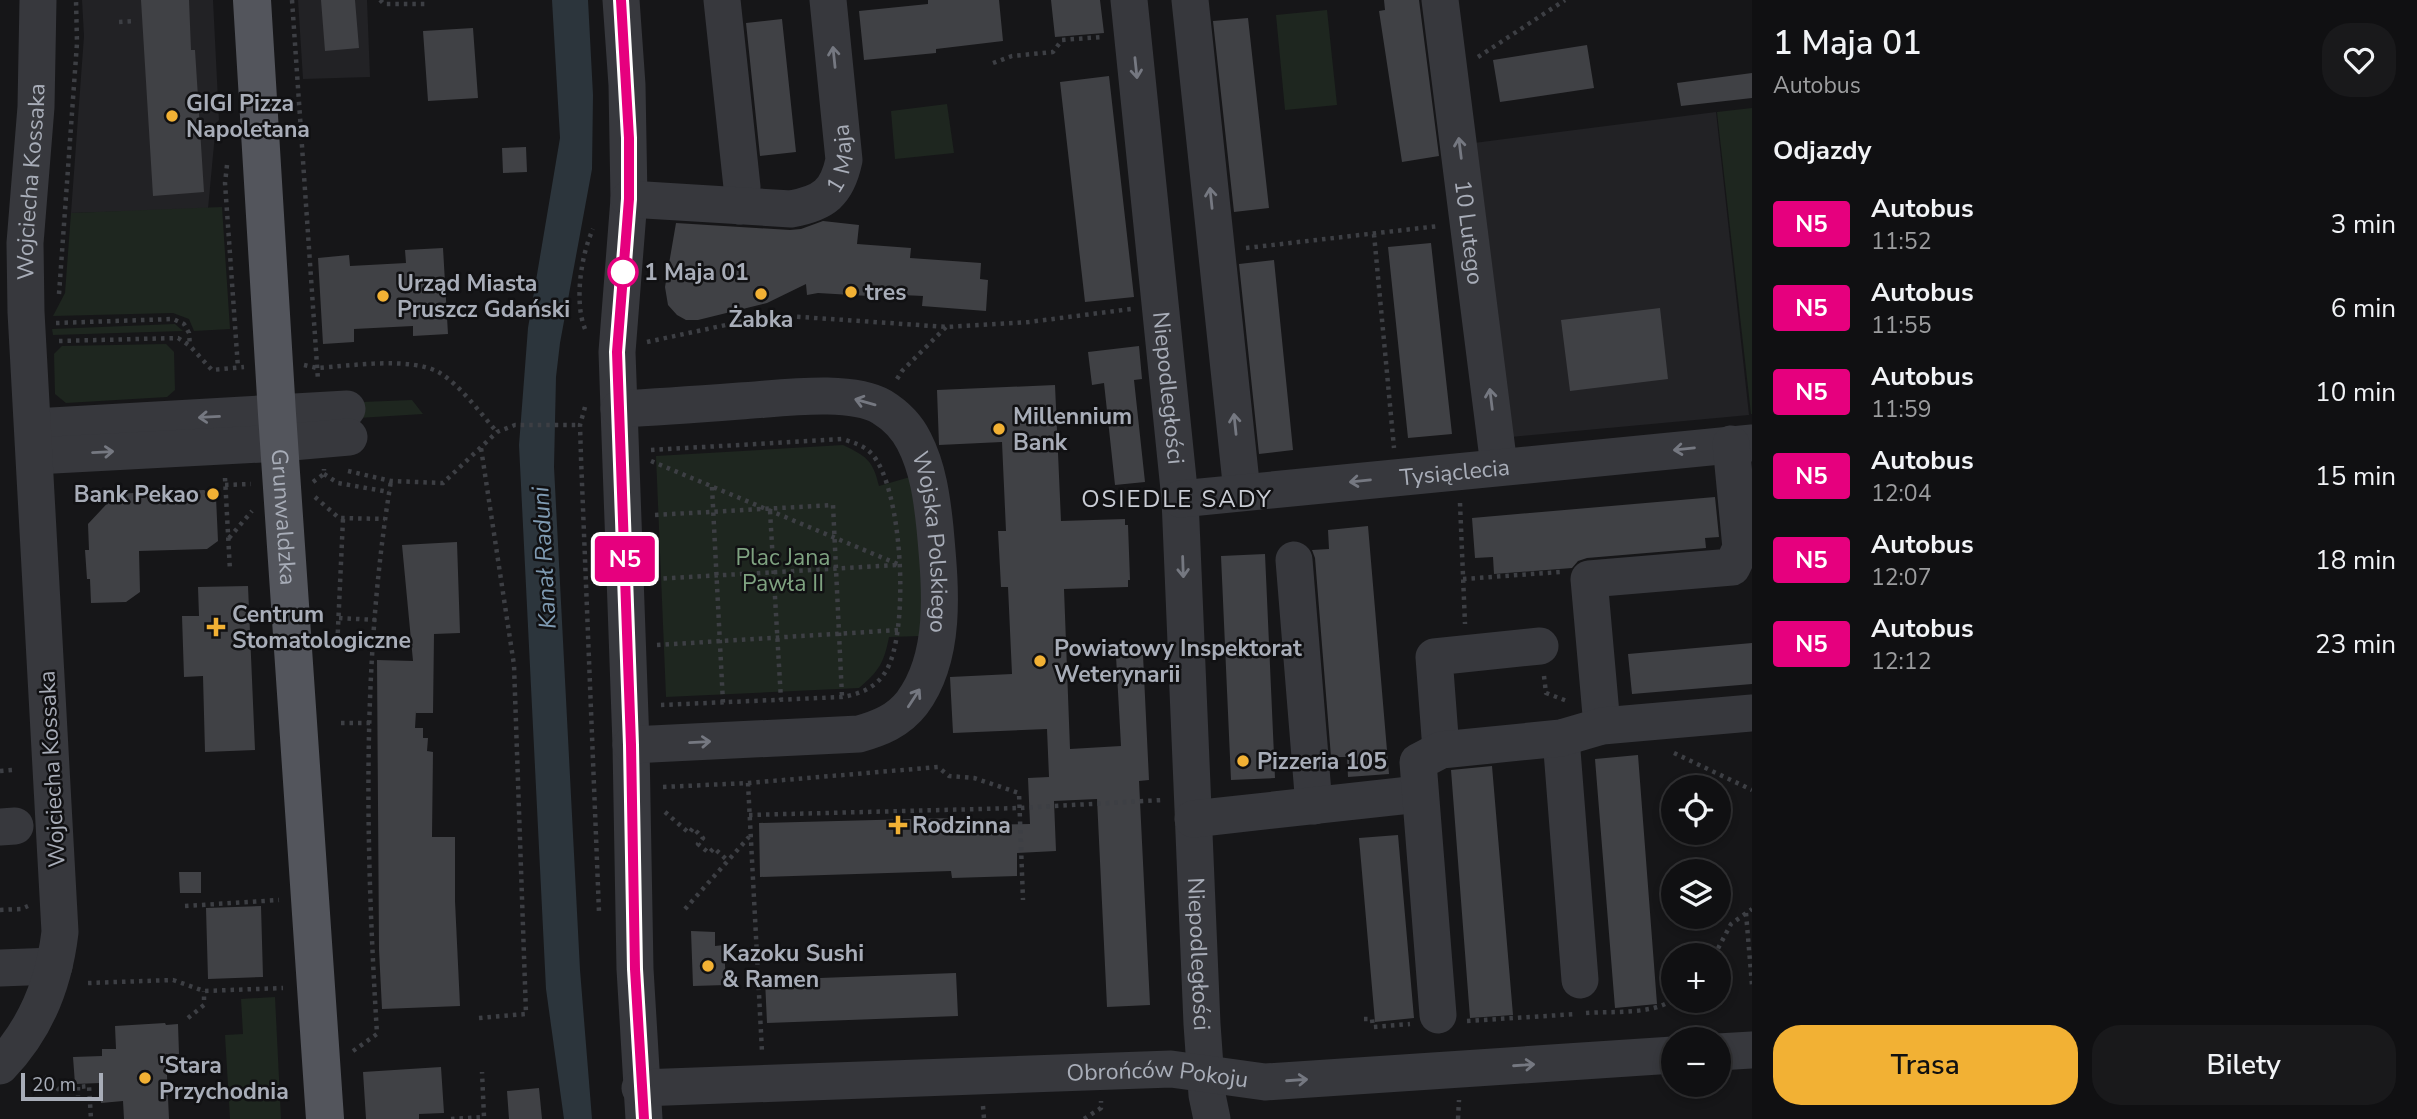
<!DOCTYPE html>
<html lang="pl">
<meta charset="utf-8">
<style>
body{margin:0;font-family:"Nunito Sans",sans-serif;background:#19191b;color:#f1f3f6;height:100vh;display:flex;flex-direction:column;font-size:26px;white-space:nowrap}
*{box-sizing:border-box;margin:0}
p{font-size:23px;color:#9c9d9f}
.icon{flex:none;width:38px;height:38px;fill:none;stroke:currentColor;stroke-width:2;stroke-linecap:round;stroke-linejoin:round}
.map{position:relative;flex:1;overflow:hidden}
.panel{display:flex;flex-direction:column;background:#101012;width:665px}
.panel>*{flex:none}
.badge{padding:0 14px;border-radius:5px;font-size:24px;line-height:46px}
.controls{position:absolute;left:1661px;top:775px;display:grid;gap:14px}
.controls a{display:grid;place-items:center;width:70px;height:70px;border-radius:50%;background:#101012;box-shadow:0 4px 10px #0003,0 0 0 2px #303032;font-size:35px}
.scale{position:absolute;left:21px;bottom:18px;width:82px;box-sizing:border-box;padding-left:7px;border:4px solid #a8adb8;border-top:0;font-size:19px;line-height:24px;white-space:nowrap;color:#a8adb8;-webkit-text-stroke:5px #111113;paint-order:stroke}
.map>.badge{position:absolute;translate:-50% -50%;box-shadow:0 0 0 4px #fff}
h2{padding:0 21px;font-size:26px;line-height:63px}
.round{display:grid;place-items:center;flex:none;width:74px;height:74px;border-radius:28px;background:#19191b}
.summary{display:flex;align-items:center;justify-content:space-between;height:119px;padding:0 21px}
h1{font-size:33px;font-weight:600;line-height:52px}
.action{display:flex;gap:14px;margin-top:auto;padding:14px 21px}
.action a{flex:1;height:80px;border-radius:28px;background:#f2b134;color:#111;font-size:28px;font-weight:600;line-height:80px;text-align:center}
.action a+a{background:#19191b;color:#f1f3f6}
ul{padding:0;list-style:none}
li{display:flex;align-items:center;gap:21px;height:84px;padding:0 21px}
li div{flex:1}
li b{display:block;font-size:26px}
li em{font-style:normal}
li .badge{min-width:77px;font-weight:700;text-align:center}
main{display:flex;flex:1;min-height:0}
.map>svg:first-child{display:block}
.built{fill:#222225}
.green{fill:#1e261f}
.water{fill:#2c353c}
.building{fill:#404145}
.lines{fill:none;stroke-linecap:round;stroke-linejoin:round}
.path{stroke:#3d3f44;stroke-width:4.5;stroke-dasharray:3.5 5;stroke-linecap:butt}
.minor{stroke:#37383d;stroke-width:37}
.major{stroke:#53555c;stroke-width:38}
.oneway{stroke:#757881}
.line-casing{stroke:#fff;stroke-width:16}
.line{stroke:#e6007e;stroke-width:10}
.poi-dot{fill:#f2b134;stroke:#111113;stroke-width:2.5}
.stop-dot{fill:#fff;stroke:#e6007e;stroke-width:3.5}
.labels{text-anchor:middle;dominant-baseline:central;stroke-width:5;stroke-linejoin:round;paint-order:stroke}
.poi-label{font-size:23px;font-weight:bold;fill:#a8adb8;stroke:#111113;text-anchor:start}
.street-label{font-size:23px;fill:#a8adb8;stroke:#111113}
.stop-label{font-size:23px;font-weight:bold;fill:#a8adb8;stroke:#111113;text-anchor:start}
.park-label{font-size:23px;fill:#7fa381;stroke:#111113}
.neighbourhood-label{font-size:24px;letter-spacing:2px;fill:#c9ccd4;stroke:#111113}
.water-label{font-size:24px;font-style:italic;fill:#7f9bb3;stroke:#111113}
</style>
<main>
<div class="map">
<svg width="1752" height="1119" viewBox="0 0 1752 1119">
<rect width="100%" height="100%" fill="#161618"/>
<path class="built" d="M82,0H213L219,120L216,123L208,209L71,213L84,36Z
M298,0H367L370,77L303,79Z
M1716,112L1749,415L1511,437L1474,143Z"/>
<path class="green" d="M1327,10L1337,105L1285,110L1276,15Z
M947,104L954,153L895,159L891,111Z
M1752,108V414H1751L1717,112Z
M222,207L230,329L194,331L189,319L173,313L53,316L65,293L71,213Z
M175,324L183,331L53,335L52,329Z
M166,344L174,352L175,390L167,397L66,403L55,394L54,354L62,346Z
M412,400L423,414L358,418L362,402Z
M843,445C866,456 873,460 879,486L910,477L925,563L921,636L889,637C884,663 879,671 859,688L666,697L656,456Z
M275,997L281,1119H230L225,1035L243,1034L241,999Z"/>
<path class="water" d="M552,0H588L593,95L592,169L560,343L556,377L554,467L580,970L592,1119H564L546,989L519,445L528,328L560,138Z"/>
<path class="building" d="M141,0H189L191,50H195L204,192L153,196Z
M321,0H355L359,48L325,51Z
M928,0H999L1003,41L936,49V53L864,60L859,11L928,4Z
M1051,0H1100L1104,33L1055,37Z
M1384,0H1419L1439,156L1402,162L1379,11L1385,10Z
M1248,18L1269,208L1234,212L1213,21Z
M782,19L796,152L760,156L746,23Z
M473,28L478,98L428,101L423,31Z
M1587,45L1594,88L1500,102L1493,60Z
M1752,73V98L1681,106L1677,83Z
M1109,76L1134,297L1085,302L1060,82Z
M526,147L527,172L503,173L502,148Z
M823,221L859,225L857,244L911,248L910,258L981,263L980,279L988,280L986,311L922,306L923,296L881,294L878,301L869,296L818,293L807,295L806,284L767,303L698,320H686L677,315L668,305L665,287L676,223L790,230L801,229Z
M1431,243L1452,434L1408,438L1388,247Z
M443,248L448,334L413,336V326L354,329V342L323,344L318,258L349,255L350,266L406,263L405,250Z
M1274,260L1293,450L1259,454L1239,264Z
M1660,308L1668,379L1570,391L1561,320Z
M1139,346L1142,379L1134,380L1145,482L1115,485L1104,383L1092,385L1088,352Z
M1055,385L1061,521L1125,519V525H1128L1130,580H1128V587L1064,589L1070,749L1121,746L1116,656L1143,655L1149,780L1139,781L1150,1005L1107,1007L1097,799L1054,801L1056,851L1017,853V876L952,878L951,871L760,877L759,823L951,818V825L1030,824L1028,778L1049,777L1047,729L953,733L950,677L1012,674L1008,587H1001L998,531H1006L1002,442L939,445L937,390Z
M173,488V491L204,490L216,497L218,541L207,549L139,551L140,592L126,602L91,603L90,579H87L85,550H89L88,524L116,494L134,493V490Z
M1715,497L1719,537L1705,538L1706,548L1587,558L1578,561L1572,568L1494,574L1493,557L1475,558L1472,518Z
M1368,526L1389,774L1348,777L1347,757H1331L1315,558L1312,550L1329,549L1328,530Z
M457,542L460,633L434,634L433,713H416V711L415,728H423V738H428L427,751L433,752L432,837H455V901L460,1006L382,1009L379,950L377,660L413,661L402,545Z
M1265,554L1275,778L1231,780L1221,556Z
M248,586L255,750L205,752L203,676L184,677L182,616H199L198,587Z
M1752,643V684L1632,694L1628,654Z
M1638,755L1657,1004L1615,1008L1595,759Z
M1492,766L1513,1015L1470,1018L1451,770Z
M1398,835L1414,1018L1375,1022L1359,838Z
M179,872H201V893H180Z
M261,906L263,977L208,979L206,908Z
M691,931L715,932V946L724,945L726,985L693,986Z
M956,973L958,1016L767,1023L765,980Z
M165,1023L166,1025L178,1024L179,1054H166L169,1119H124L123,1101L101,1103L100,1083L75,1084L73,1057L102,1056V1049H116L115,1026Z
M441,1067L444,1113L419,1114V1119H366L363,1072Z
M539,1088L542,1119H509L507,1091Z"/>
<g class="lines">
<path class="path" d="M292,0L318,380
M380,0L384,4H428
M119,22L136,21
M1478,57L1565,0
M993,63L1012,56L1053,52L1062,40L1102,37
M227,165L225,183L238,368
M1374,234L1394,448
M1246,248L1439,226
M59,294L77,43L76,0
M56,323L173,319L184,324L189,333L190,346
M585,329C574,302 581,255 593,229
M59,341L178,338L190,346L212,370L244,367
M647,342L772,315L947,327L1029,322L1131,309
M304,365L317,368C351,366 411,356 440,373C460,385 481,414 497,432
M897,379L902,371L946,327
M585,407L580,425L581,458L599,912
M651,450L843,439C854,443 863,445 871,453C903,486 910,632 886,671C876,688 860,694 842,697L661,705
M651,461L900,565
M348,471L391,481L443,483L497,432L515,425H580
M324,474L338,483L389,492
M225,478L230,571
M313,482L324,474V469
M225,485L251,484
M712,487L723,703
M315,497L339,518L385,519
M1460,503L1465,624
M770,511L781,700
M655,515L833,505L842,697
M229,538L252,511
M655,579L898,565
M1463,579L1560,572
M339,618L376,620
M657,645L899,630
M337,650L343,519
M1544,676L1546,693L1567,701
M341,723H371
M1674,753L1752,790
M0,771L12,770
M748,783L762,1052
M663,787L748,783L938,767L949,776L974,778L1019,793L1023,900
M665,812L689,833L693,828L703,838L698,844L709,853L714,848L727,860
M749,815L1019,808L1163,800
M185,906L279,900
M685,909L749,837
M0,910L21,909L28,906
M1746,913L1752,985
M1714,956L1731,924L1752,909
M88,983L173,980L204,991L283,988
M1586,1013C1611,1011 1654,1015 1673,999
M188,1018L204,1005V991
M479,1018L526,1014L514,665L481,448
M1364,1019H1372L1373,1027L1410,1024
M1467,1021L1577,1014
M353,1051L377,1034C366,852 361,661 391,481
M169,1054L171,1066L174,1068H190
M44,1077L58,1089L89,1086L91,1119
M78,1087V1096
M983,1106L984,1119
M451,1119L484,1117L482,1072
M1084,1119L1101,1108V1101
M1458,1119L1459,1100"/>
<g class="minor">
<path d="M621,0L627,85L629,199L617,352L631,745L635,969L644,1119"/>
<path d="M722,0L742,187L739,206"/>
<path id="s1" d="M1129,0L1180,499L1202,1024L1207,1095L1212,1119"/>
<path d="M1190,0L1242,492"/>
<path id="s2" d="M1440,0L1499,466"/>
<path id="s3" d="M629,199L791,209C824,203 837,193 844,160L828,0"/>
<path id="s4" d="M619,409C659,407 700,404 740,401C777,399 850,388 882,407C895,415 907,427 914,441C928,468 932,499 935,528C940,584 948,655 912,703C898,721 880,728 859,734L631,745"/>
<path d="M34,427L347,409"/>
<path d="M35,456L280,443L349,437"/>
<path id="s5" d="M1180,499L1752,443"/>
<path d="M1294,560L1314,806"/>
<path d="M1602,726L1589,579L1732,567L1741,548L1731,444"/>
<path d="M1561,738L1580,980"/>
<path d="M1441,750L1434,657L1540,646"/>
<path d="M1193,819L1419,794"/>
<path d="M0,827L15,826"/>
<path d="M0,968L54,966"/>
<path d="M1438,1015L1418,762L1441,750L1561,738L1602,726L1752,713"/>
<path d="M1718,1052L1752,1050"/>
<path id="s6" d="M0,1066C36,1029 54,983 60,932L26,312L25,243L36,107L38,0"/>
<path id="s7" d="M640,1088L1171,1069L1265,1082L1673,1055"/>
</g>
<path class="major" id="s8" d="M252,0L277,414L325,1119"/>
</g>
<defs><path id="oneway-shaft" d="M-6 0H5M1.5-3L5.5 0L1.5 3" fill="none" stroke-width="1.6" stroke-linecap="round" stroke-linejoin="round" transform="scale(1.75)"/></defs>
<g class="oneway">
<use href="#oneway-shaft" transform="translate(834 57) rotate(-96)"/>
<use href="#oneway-shaft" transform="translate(1136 68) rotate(84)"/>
<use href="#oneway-shaft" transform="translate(1460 148) rotate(-97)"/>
<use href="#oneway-shaft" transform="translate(1211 198) rotate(-96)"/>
<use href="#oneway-shaft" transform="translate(1491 399) rotate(-97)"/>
<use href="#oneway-shaft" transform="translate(865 402) rotate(-164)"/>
<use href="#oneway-shaft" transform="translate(209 417) rotate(177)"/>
<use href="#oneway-shaft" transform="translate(1235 424) rotate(-96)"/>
<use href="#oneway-shaft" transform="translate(1684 449) rotate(174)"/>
<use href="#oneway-shaft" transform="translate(103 452) rotate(-3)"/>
<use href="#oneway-shaft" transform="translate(1360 481) rotate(174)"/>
<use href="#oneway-shaft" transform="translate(1183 567) rotate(88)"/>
<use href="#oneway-shaft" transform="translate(914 698) rotate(-57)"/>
<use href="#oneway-shaft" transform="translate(700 742) rotate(-3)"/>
<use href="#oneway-shaft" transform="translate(1524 1065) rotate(-4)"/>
<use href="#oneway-shaft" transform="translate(1297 1080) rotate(-4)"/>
</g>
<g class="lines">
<defs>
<path id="line" d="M621,0L629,138V199L617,352L631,745L635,969L644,1119"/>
</defs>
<use href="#line" class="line-casing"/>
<use href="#line" class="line"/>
</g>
<g class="poi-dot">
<circle cx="172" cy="116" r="7"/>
<circle cx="851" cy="292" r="7"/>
<circle cx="761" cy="294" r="7"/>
<circle cx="383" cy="296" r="7"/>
<circle cx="999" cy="429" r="7"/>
<circle cx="213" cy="494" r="7"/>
<path d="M212.5 616.5h7v7h7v7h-7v7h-7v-7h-7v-7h7z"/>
<circle cx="1040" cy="661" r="7"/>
<circle cx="1243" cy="761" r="7"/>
<path d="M894.5 814.5h7v7h7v7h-7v7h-7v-7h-7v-7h7z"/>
<circle cx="708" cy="966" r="7"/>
<circle cx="145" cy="1078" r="7"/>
</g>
<circle class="stop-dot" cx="623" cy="272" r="14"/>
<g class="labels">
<g class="poi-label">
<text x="186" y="103">GIGI Pizza<tspan x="186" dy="26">Napoletana</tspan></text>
<text x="397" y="283">Urząd Miasta<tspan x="397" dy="26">Pruszcz Gdański</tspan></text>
<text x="865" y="292">tres</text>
<text x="761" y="319" text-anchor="middle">Żabka</text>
<text x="1013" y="416">Millennium<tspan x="1013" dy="26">Bank</tspan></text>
<text x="199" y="494" text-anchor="end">Bank Pekao</text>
<text x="232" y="614">Centrum<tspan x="232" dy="26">Stomatologiczne</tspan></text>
<text x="1054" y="648">Powiatowy Inspektorat<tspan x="1054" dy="26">Weterynarii</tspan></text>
<text x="1257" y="761">Pizzeria 105</text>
<text x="912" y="825">Rodzinna</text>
<text x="722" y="953">Kazoku Sushi<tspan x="722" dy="26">&amp; Ramen</tspan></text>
<text x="159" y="1065">'Stara<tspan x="159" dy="26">Przychodnia</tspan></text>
</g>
<g class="street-label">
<text stroke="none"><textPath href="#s3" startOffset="242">1 Maja</textPath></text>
<text stroke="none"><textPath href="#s6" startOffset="901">Wojciecha Kossaka</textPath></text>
<text stroke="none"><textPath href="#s2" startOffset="234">10 Lutego</textPath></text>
<text stroke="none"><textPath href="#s1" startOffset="390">Niepodległości</textPath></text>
<text stroke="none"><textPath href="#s5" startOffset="276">Tysiąclecia</textPath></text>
<text stroke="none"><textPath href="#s8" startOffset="518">Grunwaldzka</textPath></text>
<text stroke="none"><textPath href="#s4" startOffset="416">Wojska Polskiego</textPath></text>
<text transform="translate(52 769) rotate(-93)">Wojciecha Kossaka</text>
<text stroke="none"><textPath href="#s1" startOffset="957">Niepodległości</textPath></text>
<text stroke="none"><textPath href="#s7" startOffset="518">Obrońców Pokoju</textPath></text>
</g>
<g class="stop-label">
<text x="644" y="272">1 Maja 01</text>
</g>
<g class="park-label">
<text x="783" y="557">Plac Jana<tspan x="783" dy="26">Pawła II</tspan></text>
</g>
<g class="neighbourhood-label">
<text x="1177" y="499">OSIEDLE SADY</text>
</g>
<g class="water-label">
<text transform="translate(544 558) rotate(-93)">Kanał Raduni</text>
</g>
</g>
</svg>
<div class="controls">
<a><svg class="icon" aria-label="locate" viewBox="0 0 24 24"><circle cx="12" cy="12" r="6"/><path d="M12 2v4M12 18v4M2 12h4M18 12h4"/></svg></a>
<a><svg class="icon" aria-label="layers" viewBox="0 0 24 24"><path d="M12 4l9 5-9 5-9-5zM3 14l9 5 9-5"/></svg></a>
<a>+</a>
<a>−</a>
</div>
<div class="scale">20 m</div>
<b class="badge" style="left:625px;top:559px;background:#e6007e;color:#fff">N5</b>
</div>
<section class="panel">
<div class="summary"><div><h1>1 Maja 01</h1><p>Autobus</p></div><a class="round"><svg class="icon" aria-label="heart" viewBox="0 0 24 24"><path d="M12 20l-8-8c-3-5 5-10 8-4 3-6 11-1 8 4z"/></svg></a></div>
<h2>Odjazdy</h2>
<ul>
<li><span class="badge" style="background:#e6007e;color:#fff">N5</span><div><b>Autobus</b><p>11:52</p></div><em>3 min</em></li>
<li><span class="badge" style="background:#e6007e;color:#fff">N5</span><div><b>Autobus</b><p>11:55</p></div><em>6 min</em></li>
<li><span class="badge" style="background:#e6007e;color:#fff">N5</span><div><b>Autobus</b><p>11:59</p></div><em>10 min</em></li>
<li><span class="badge" style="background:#e6007e;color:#fff">N5</span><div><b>Autobus</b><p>12:04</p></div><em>15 min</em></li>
<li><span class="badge" style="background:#e6007e;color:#fff">N5</span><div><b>Autobus</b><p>12:07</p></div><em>18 min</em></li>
<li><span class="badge" style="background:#e6007e;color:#fff">N5</span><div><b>Autobus</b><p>12:12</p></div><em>23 min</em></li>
</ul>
<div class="action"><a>Trasa</a><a>Bilety</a></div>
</section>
</main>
